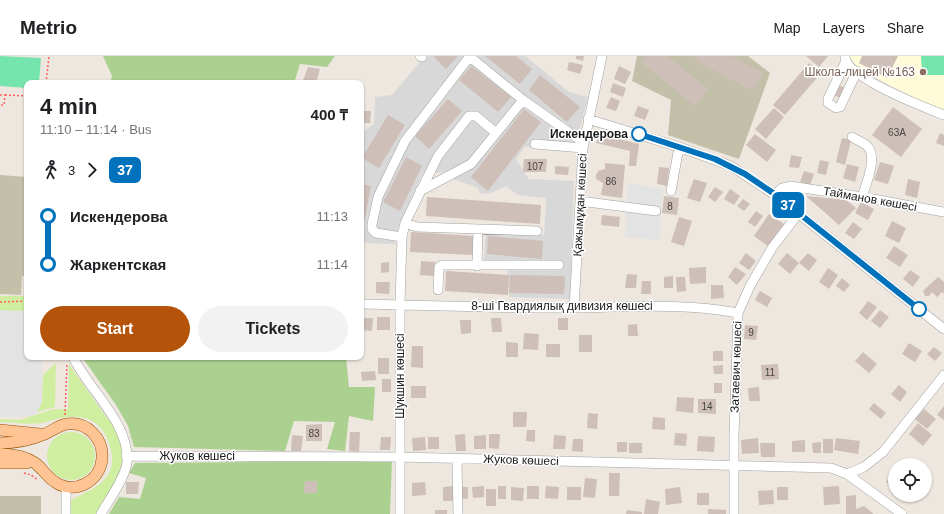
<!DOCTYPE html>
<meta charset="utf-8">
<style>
body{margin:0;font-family:Arial,sans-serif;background:#f2f2f2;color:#202124;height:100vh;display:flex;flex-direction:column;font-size:15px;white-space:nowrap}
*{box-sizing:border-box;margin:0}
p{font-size:13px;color:#757577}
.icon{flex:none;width:22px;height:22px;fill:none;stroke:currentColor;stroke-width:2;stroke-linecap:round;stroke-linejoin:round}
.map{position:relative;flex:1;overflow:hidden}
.details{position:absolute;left:24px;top:24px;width:340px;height:280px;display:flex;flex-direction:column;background:#fff;border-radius:8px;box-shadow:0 1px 3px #0004}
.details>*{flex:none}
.badge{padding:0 8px;border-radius:6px;font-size:14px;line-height:26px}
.fabs{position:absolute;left:888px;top:402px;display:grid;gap:8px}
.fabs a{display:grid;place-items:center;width:44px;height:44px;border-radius:50%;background:#fff;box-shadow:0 1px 3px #0004;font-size:20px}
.map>.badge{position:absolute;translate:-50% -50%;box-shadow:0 0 0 2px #fff}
.legs{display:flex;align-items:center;gap:6px;height:44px;padding:0 16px;font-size:13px}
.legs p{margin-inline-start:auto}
.head{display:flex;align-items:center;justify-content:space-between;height:68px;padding:0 16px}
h1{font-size:22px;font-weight:600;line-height:30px}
.action{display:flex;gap:8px;margin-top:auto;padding:8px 16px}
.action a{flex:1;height:46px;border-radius:24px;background:#b45309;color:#fff;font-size:16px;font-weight:600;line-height:46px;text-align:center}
.action a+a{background:#f2f2f2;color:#202124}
ul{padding:0 16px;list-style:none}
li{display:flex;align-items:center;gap:14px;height:48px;font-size:15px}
li i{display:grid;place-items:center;width:6px;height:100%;margin:0 5px;background:currentColor}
li i::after{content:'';width:10px;height:10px;margin:-5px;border:3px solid;border-radius:50%;background:#fff}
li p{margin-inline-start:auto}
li:first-child i{background:linear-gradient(#0000 50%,currentColor 0)}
li:last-child i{background:linear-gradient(currentColor 50%,#0000 0)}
header{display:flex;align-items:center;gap:24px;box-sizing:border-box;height:56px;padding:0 20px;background:#fff;border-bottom:1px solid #e0e0e0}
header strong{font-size:19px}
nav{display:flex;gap:22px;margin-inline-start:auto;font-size:14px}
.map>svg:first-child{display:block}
.residential{fill:#d9d8d8}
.education{fill:#fffad7}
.construction{fill:#c3c0aa}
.grass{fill:#cfee9f}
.forest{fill:#abd190}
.pitch{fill:#75e5ad}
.parking{fill:#e3e3e3}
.building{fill:#cebfb8}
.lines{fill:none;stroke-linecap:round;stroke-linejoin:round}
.minor-casing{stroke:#a2a2a2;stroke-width:10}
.major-casing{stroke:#925000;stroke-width:12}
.path{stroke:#ff5f62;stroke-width:1.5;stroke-dasharray:2 2;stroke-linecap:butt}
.minor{stroke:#fff;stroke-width:9}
.major{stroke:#ffc493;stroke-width:11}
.line-1-casing{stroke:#fff;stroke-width:9}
.line-1{stroke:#0072bc;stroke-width:6}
.education-dot{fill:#8d6e63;stroke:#fff;stroke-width:1.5}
.stop-1-dot{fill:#fff;stroke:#0072bc;stroke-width:2}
.labels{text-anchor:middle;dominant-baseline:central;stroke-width:3;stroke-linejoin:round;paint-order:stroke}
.number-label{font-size:10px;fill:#484442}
.education-label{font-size:12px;fill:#785e54;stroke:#fff;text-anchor:end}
.stop-label{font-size:12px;font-weight:bold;fill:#1b1b1b;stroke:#fff;text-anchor:end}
.street-label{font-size:12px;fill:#1b1b1b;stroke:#fff}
</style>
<header>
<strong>Metrio</strong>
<nav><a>Map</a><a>Layers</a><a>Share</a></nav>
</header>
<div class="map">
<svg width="944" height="458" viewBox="0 0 944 458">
<rect width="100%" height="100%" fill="#eee7df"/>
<path class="residential" d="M425,0H525L569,36L588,41L574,95L525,91L516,103L529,123L574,125L570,243L509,241L507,206L491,207L484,204L486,174L544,179L546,146L545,142L518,139L506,130L489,138L480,137L477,131L455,124L448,116L423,117L399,169L395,188L361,187V77L374,68L375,41L392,39Z"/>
<path class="education" d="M850,0H944V57L895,32L852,8L848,4Z"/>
<path class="construction" d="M637,0H748L770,17L739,103L668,79L671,44L632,25Z
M0,119L27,121V220H22L21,239L0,238Z
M0,440H41V458H0Z"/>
<path class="grass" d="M0,240H27V255H0Z
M56,307L55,351L37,356L42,346L43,319Z
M69,308L106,361C139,390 116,426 102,458H70L71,444C89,435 115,425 112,400C108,370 91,356 61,362C54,363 47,366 40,367C28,369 13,366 0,366V363L20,364L54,353H68Z
M47 400a24 24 0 1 1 48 0a24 24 0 1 1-48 0Z"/>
<path class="forest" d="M103,0H335L327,11L300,8L294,27H110L112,20Z
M82,301H346L349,331H375L373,365L349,360L345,395L327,393L335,366L294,365L285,395L134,391L128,370L116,349Z
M392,405L390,458H109L119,441L140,443L146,422L129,417L135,407Z"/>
<path class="pitch" d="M0,0L41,2L39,27H27V32L0,30Z
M921,0H944V19H922Z"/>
<path class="parking" d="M628,127L663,133L659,184L625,181Z
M0,254L27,255V301H42V346L37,356L31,360L0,361Z"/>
<path class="building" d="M433,0H458L446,13Z
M485,0H516L532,13L520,28Z
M576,0H584L583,5L576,3Z
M646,0H667L708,33L695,50L641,6Z
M697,0H731L763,17L753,35L695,4Z
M806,0H828L819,11Z
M862,0H898L887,22L859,7Z
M569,6L583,9L580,18L567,14Z
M809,7L821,17L785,59L773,49Z
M471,10L511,41L498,56L459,24Z
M619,10L631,16L625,28L614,23Z
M308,11L320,13L316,27H302Z
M540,19L580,51L567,66L529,34Z
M613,27L626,32L623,41L610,36Z
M837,28L847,33L842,43L832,38Z
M611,41L620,45L616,55L606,52Z
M448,43L462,55L429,93L415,80Z
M638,50L649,54L645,64L634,60Z
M893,51L922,73L901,101L872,79Z
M774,52L784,61L766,83L755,73Z
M524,53L541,66L488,135L471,121Z
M361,55H371L370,67H361Z
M388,59L405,69L379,112L362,102Z
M940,77L944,79V90L936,87Z
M599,78L639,88L636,110H629L630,95L596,87Z
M755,78L776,94L767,106L746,89Z
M842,82L851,84L845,109L836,106Z
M791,99L802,101L799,112L789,111Z
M406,101L422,110L400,155L383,146Z
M524,103H547L546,116H523Z
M820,104L829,106L826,119L817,117Z
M880,106L894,110L888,128L874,124Z
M605,107L625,109L622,142L601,139L603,127L596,123V119L598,115L605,113Z
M847,108L859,111L855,126L843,122Z
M555,110L569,111L568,119L555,118Z
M659,111L669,112L667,130L657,128Z
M804,115L814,118L810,129L800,126Z
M694,123L707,127L700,146L687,142Z
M908,123L920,126L917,142L905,139Z
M361,128L371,130L362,178H361Z
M715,131L723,136L715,146L708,141Z
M730,133L740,140L734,149L724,143Z
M664,140L679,142L677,159L662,157Z
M806,140L846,144L856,152L839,169Z
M427,141L541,149L540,168L426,160Z
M743,143L750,148L744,155L737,150Z
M861,146L874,153L868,164L855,157Z
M756,155L763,160L755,171L748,166Z
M769,158L784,168L768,190L754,180Z
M602,159L620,161L619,171L601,169Z
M679,161L692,165L684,190L671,186Z
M892,165L906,172L899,187L885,180Z
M853,166L862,173L854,183L845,177Z
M411,176L474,180L473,199L410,196Z
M488,180L543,185L542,203L487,198Z
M894,190L908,199L900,211L886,202Z
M746,197L756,205L749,214L739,207Z
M787,197L799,207L790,218L778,208Z
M808,197L817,204L809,215L799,207Z
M421,205L435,206L434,220L420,219Z
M389,206V216L381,217V207Z
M706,211V227L690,228L689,212Z
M735,211L746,218L737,229L728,221Z
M828,212L838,219L829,233L819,226Z
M910,214L920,221L913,231L903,223Z
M446,215L509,219L508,239L445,235Z
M627,218L637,219L636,232H625Z
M510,219L565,220L564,238L509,237Z
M673,220V232H664V221Z
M676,221H685L686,235L677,236Z
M938,221L944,226V238L942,236L937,241L932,236L929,240H925L923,235Z
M842,222L850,229L844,236L836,230Z
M642,225H651V238H641Z
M376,226H390L389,238L376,237Z
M711,229H723L724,242L711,243Z
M760,235L772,242L767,251L755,244Z
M868,245L877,251L867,264L859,257Z
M880,254L889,261L880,272L871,265Z
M377,261H390V274H377Z
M363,262H373L372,275L362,274Z
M491,262H501L502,276H492Z
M558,262H568V274H558Z
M460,264H471V277L461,278Z
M637,268L638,280H628V269Z
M745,269L758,270L756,284L744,283Z
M524,277L539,278L538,294L523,293Z
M579,279H592V296H579Z
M506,286L518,287V301H506Z
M909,287L922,295L915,306L902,298Z
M546,288H560V301H546Z
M412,290H423V312L411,311Z
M934,291L942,297L935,305L927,298Z
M713,295H723V305H713Z
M863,296L877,308L869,317L855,305Z
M378,302H389V318H378Z
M778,308L779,323L762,324L761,309Z
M723,309V318H714L713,310Z
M375,315L376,324L362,325L361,316Z
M382,323H391V336H382Z
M714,327H722V337H714Z
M899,329L907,336L900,346L891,338Z
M411,330H426V342H411Z
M759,331L760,345H749L748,332Z
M677,341L694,342L693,357L676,355Z
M698,343H716V358L698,357Z
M874,347L886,357L881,363L869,353Z
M944,350V364L937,359Z
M924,353L936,363L927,373L915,363Z
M513,356H527L526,371H513Z
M588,357L598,358L597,373L587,372Z
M653,361L665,362V374L652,373Z
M918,367L932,379L923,390L909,378Z
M322,368V385H306V369Z
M527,374H535V386L526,385Z
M350,376H360L359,396L349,395Z
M675,377L687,378L686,390L674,389Z
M465,378L466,395H456L455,379Z
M489,378H500L499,393L489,392Z
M292,379L303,380L301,395H291Z
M486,379V393H474V380Z
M554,379L566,380L565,393H553Z
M698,380L715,381L714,396L697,395Z
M381,381H391L390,394H380Z
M425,381L426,394L413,395L412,382Z
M428,381H439V393H428Z
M758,382L759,397L742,398L741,384Z
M836,382L860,385L858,398L834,394Z
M573,383H583V396L572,395Z
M823,383H833V397H823Z
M805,384V396H792V385Z
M617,386H627V396H617Z
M821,386V397H813L812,387Z
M629,387H642V397H629Z
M760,387H775V401H761Z
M893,416L895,417V432L886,426Z
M609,417H620L619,440H609Z
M585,422L597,423L595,442L583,441Z
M305,425H317V437H304Z
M126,426H139L138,438H126Z
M425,426L426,439L412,440V427Z
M454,430V445H443V431Z
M484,430V441L473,442L472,431Z
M498,430H506V443H498Z
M527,430H539V443H527Z
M546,430L559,431L558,443L545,442Z
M839,430L840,448L824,449L823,431Z
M459,431H468V443L459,442Z
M511,431L524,432L523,445L511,444Z
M567,431H581V444H567Z
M680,431L682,447L666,449L665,433Z
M777,431H788V444H777Z
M486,433H496V450H486Z
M773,434L774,448L759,449L758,435Z
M697,437H709V449H697Z
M856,439V453L864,450L874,458H846V440Z
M646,443L660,446L658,458H644Z
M708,453L726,454V458H708Z
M435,454H447V458H435Z
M627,454L642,456V458H626Z"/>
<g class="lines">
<defs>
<path id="minor" d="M420,0L422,1
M845,0C844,21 926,52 944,59
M470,1L523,44L584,87
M846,5L828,43V47L836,52L840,51L857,15
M588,63L679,91L731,110L775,139L944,273
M852,81C857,84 862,86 866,89C879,99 866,128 862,141
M535,88L583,92
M420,135L471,108L523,44
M671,135L679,91
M775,139L782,132L790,130L862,141L944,156
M580,145L656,155
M405,167L417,171L537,175
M402,181L376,177L372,173V168L378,141L405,85L470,0
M477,210L478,173
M438,234L439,211L442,209H559
M361,248C422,249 483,252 544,252C609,253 674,245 738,257
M574,252L583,92L602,0
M73,301C89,334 130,368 127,406C126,421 108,445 101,458
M126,400L400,401L831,412L847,418L902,458
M457,403L458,458
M847,418L864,411L883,396L944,319
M66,458V431
M400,458V248L402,181L405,167L438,100L469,60H476L496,77
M734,458V380L738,257L750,230L772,192L798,158"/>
<path id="major" d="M0,374L40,378
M0,387C15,387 31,384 45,378C52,375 59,369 67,368C87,365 104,383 102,403C100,426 74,439 55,426C47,421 42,412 35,407C25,400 12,398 0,398
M0,407H27"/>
</defs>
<use href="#minor" class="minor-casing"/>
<use href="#major" class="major-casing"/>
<path class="path" d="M46,27L49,0
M0,39H5L4,49H0
M5,39L27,40
M0,246L27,245
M65,359L67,307
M24,417L31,419L38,424"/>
<use href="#minor" class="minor"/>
<use href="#major" class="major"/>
</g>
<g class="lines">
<defs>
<path id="line-1" d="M639,78L715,103L745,118L776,139L919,253"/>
</defs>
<use href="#line-1" class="line-1-casing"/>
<use href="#line-1" class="line-1"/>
</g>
<circle class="education-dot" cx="923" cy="16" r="4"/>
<g class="stop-1-dot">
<circle cx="639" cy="78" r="7"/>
<circle cx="919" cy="253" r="7"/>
</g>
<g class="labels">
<g class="number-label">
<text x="897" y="76">63А</text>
<text x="535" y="110">107</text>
<text x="611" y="125">86</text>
<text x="670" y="150">8</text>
<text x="751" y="276">9</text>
<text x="770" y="316">11</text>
<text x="707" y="350">14</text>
<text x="314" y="377">83</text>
</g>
<g class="education-label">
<text x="915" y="16">Школа-лицей №163</text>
</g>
<g class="stop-label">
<text x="628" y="78">Искендерова</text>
</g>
<g class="street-label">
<text transform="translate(870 143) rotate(10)">Тайманов көшесі</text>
<text transform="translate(580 149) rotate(-87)">Қажымұқан көшесі</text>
<text x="562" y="250">8-ші Гвардиялық дивизия көшесі</text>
<text transform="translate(736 311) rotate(-88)">Затаевич көшесі</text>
<text transform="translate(400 320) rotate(-90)">Шукшин көшесі</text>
<text x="197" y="400">Жуков көшесі</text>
<text transform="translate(521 404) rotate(2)">Жуков көшесі</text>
</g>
</g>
</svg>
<div class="fabs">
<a><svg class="icon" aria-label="locate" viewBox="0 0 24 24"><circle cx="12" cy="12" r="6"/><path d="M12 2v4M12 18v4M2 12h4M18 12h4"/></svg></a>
</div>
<b class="badge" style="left:788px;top:149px;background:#0072bc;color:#fff">37</b>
<section class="details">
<div class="head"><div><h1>4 min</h1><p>11:10 – 11:14 · Bus</p></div><b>400 ₸</b></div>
<div class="legs"><svg class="icon" aria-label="walk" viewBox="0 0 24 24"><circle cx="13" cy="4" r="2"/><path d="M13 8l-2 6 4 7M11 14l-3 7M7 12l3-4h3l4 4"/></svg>3<svg class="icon" aria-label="forward" viewBox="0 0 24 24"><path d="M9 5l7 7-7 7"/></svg><b class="badge" style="background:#0072bc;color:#fff">37</b></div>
<ul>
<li><i style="color:#0072bc"></i><b>Искендерова</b><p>11:13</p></li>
<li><i style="color:#0072bc"></i><b>Жаркентская</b><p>11:14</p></li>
</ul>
<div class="action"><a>Start</a><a>Tickets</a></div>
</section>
</div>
